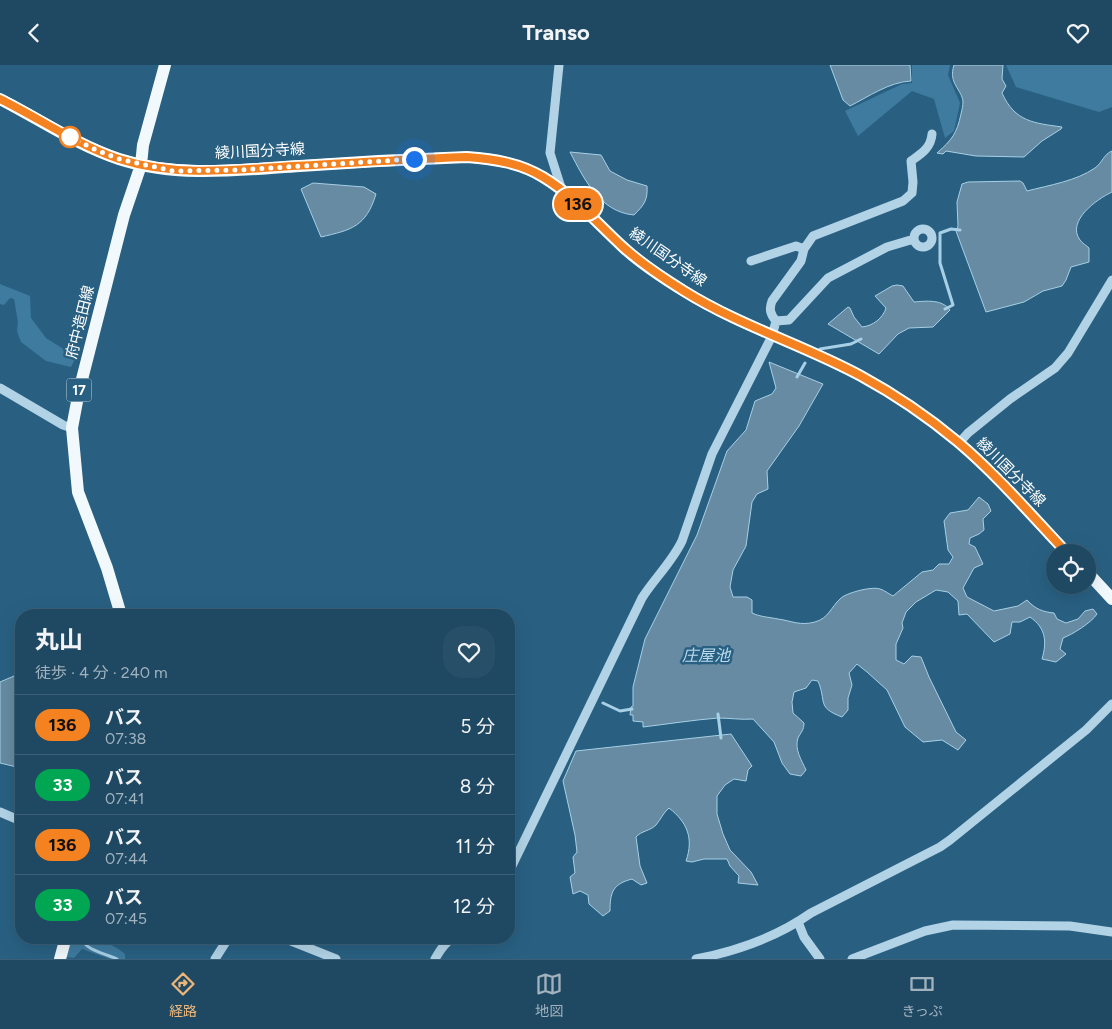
<!DOCTYPE html>
<html lang="ja">
<meta charset="utf-8">
<style>
body{margin:0;font-family:Figtree,"Noto Sans JP",sans-serif;background:#274f68;color:#f1f3f6;height:100vh;display:flex;flex-direction:column;font-size:19px;white-space:nowrap}
*{box-sizing:border-box;margin:0}
p{font-size:16px;color:#a1b2be}
.icon{flex:none;width:28px;height:28px;fill:none;stroke:currentColor;stroke-width:2;stroke-linecap:round;stroke-linejoin:round}
.map{position:relative;flex:1;overflow:hidden}
.panel{position:absolute;left:15px;top:544px;width:500px;height:335px;display:flex;flex-direction:column;background:#1f4862;border-radius:20px;box-shadow:0 5px 20px #0002,0 0 0 1px #3c6077}
.panel>*{flex:none}
.badge{padding:0 10px;border-radius:16px;font-size:18px;line-height:32px}
.buttons{position:absolute;left:1046px;top:479px;display:grid;gap:10px}
.buttons a{display:grid;place-items:center;width:50px;height:50px;border-radius:50%;background:#1f4862;box-shadow:0 5px 20px #0002,0 0 0 1px #3c6077;font-size:25px}
.you{position:absolute;width:25px;height:25px;margin:-12px;border:4px solid #fff;border-radius:50%;background:#1a73e8;box-shadow:0 0 0 8px #1a73e833}
.map>.badge{position:absolute;translate:-50% -50%;box-shadow:0 0 0 2px #fff}
.round{display:grid;place-items:center;flex:none;width:52px;height:52px;border-radius:20px;background:#274f68}
.headline{display:flex;align-items:center;justify-content:space-between;height:85px;padding:0 20px}
h1{font-size:24px;font-weight:700;line-height:38px}
ul{padding:0;list-style:none}
li{display:flex;align-items:center;gap:15px;height:60px;padding:0 20px;border-top:1px solid #3c6077}
li div{flex:1}
li b{display:block;font-size:19px}
li em{font-style:normal}
li .badge{min-width:55px;font-weight:700;text-align:center}
header{display:flex;justify-content:space-between;align-items:center;height:65px;padding:0 20px;background:#1f4862;font-size:22px;font-weight:700}
.tab-bar{display:flex;justify-content:space-around;align-items:center;height:70px;border-top:1px solid #3c6077;background:#1f4862;font-size:14px;color:#a1b2be}
.tab-bar a{display:grid;justify-items:center;gap:2px}
.tab-bar .current{color:#edb679}
.map>svg:first-child{display:block}
.green{fill:#3e7b9f}
.water{fill:#668ba2;stroke:#a7d0e6}
.lines{fill:none;stroke-linecap:round;stroke-linejoin:round}
.stream{stroke:#a7d0e6;stroke-width:3}
.minor{stroke:#b2d3e6;stroke-width:9}
.major{stroke:#f2f9fd;stroke-width:12}
.line-casing{stroke:#fff;stroke-width:11}
.line{stroke:#f58220;stroke-width:8}
.walk{stroke:#fff;stroke-width:5;stroke-dasharray:0 9}
.stop-dot{fill:#fff;stroke:#f58220;stroke-width:2.5}
.labels{text-anchor:middle;dominant-baseline:central;stroke-width:5;stroke-linejoin:round;paint-order:stroke}
.shield{fill:#296082;stroke:#bfcfda;stroke-width:1}
.shield-label{font-size:14px;font-weight:bold;fill:#fff}
.street-label{font-size:15px;fill:#fff;stroke:#296082}
.water-label{font-size:16px;font-style:italic;fill:#bddcee;stroke:#296082}
</style>
<header><svg class="icon" aria-label="back" viewBox="0 0 24 24"><path d="M15 5l-7 7 7 7"/></svg>Transo<svg class="icon" aria-label="heart" viewBox="0 0 24 24"><path d="M12 20l-8-8c-3-5 5-10 8-4 3-6 11-1 8 4z"/></svg></header>
<div class="map">
<svg width="1112" height="894" viewBox="0 0 1112 894">
<rect width="100%" height="100%" fill="#296082"/>
<path class="green" d="M912,0H950L948,10L960,38L954,66L945,73L934,34L912,26L858,71L845,46L902,19L912,18Z
M1006,0H1112V42L1099,47L1016,22Z
M0,219L30,231L31,253L46,273L76,292L71,302L46,296L21,277L17,266L18,257L14,234L10,233L4,240L0,239Z
M72,872C92,873 110,876 125,889V894H110L82,884L74,893L66,892Z"/>
<path class="water" d="M830,0H910L911,16C889,17 868,32 850,41L843,35Z
M954,0H1003L1002,14L1006,21L1002,28C1015,57 1034,58 1062,62L1061,64L1042,76L1024,92L976,91L946,86L943,89L937,88C952,75 957,68 961,49C962,45 963,40 963,37C962,24 948,19 954,0Z
M1112,86V127C1097,134 1066,156 1080,175C1082,178 1087,181 1089,183V197L1071,202L1066,215L1062,221L1043,226L1024,237L986,247L956,166L958,161L957,137L962,119L968,117L1020,116L1023,118L1027,126C1050,120 1076,116 1095,103C1102,98 1104,89 1112,86Z
M570,87L601,90L610,106L627,115L647,121C648,135 644,140 634,150C600,147 584,114 570,87Z
M313,118L364,122L376,129C366,162 351,165 321,172L301,124Z
M897,220L903,221L914,237C926,236 942,234 950,245L933,262L909,263L898,269L879,289L828,259L848,242L850,243L854,252L862,262C873,261 883,253 886,243L875,231L892,221Z
M769,297L823,319L799,361L767,406L768,424L757,429L752,437L746,481L733,505L730,522L733,532H747L752,535V548C761,552 768,552 778,554C792,556 800,561 815,557C829,553 831,542 840,534C845,528 872,521 880,524C884,525 889,529 893,531L922,507L933,505L939,499H949L953,492L948,485L944,456L950,448L968,445L979,432L988,439L991,446L983,454L984,465L979,469L970,473L969,479L975,482L983,499L974,503L963,523L967,532L994,546L1018,541L1027,535C1035,544 1043,547 1054,548L1057,554L1066,558L1078,554L1085,546L1093,544L1097,549C1091,558 1073,569 1063,573L1060,584L1066,589L1056,597L1042,594C1047,577 1046,563 1030,552L1020,557H1012L1010,569L994,577L967,549L959,550L958,536L948,527L936,525L916,537L906,547L902,558L903,563L896,579V595L904,599L912,591L921,592L929,612L956,667L966,675L958,685L942,675L923,677L905,662L887,625L867,607L857,599L849,608L852,620L848,633V645L842,652C816,642 827,637 818,616L812,615L806,623L794,627L792,637L793,648L804,658C804,665 801,667 798,673C794,684 802,696 806,705L801,711L790,709L782,698L774,677L753,654C741,655 730,653 718,653C693,655 668,659 643,662V657L633,656V650H630L631,642L633,641V622L645,574L697,470L727,386L746,365L755,336L772,329L776,323Z
M21,608V703L0,698V617Z
M731,669L752,701L748,705L746,716L734,714L725,720L717,731V749L723,769L730,785L751,807L758,820L738,818L739,811L730,801L727,794H704L692,797L686,796C694,773 687,757 669,743C663,748 661,754 656,760C650,766 641,766 636,772L640,801L647,818L641,820L632,814C613,819 610,827 610,846L603,851L589,839L588,830L580,826L573,829L570,812L575,808L573,792L577,787L575,770L563,716L576,686Z"/>
<g class="lines">
<path class="stream" d="M945,244L953,240L940,198V168L951,164L960,165
M820,284L851,279L861,274
M797,312L805,298
M603,638L620,646L632,644
M718,649L721,673
M80,872C86,886 105,888 117,894"/>
<path class="minor" d="M559,0L550,88L566,138
M914 173a9 9 0 1 1 18 0a9 9 0 1 1-18 0Z
M751,196L796,181L804,184
M776,256L789,255L828,213L887,182L914,174
M0,323L63,360L72,363
M959,378L968,368L1010,334L1055,303L1068,288L1112,215
M0,747L21,756
M509,807L642,533C654,514 672,497 682,476L712,389L772,271L776,256C770,249 769,244 772,236L801,196L804,184L813,171L903,136L912,128L913,117L911,96C921,89 931,83 932,69
M798,857L804,872L820,894
M281,872L336,894
M215,894L229,872
M435,894C440,885 445,877 454,872
M696,894C737,886 777,872 811,848L940,782L950,775L1086,665L1112,639
M852,894L925,866L953,860L1070,861L1112,867"/>
<path class="major" d="M0,34C39,54 77,80 119,94C177,113 240,105 300,101C356,97 412,94 467,92C494,94 520,98 543,112C573,130 597,158 623,182C641,199 663,213 684,226C740,261 804,280 861,311C896,330 928,352 958,377C997,410 1032,451 1067,488
M1088,508L1112,534
M121,550L107,503L78,427L72,363L79,326L124,150L141,100L143,80L165,0
M60,894L66,872"/>
</g>
<g class="lines">
<defs>
<path id="line" d="M0,34C39,53 77,80 119,94C175,112 234,105 292,101C351,98 409,94 467,92C494,94 520,98 543,112C573,130 597,158 623,182C641,198 663,213 684,226C740,261 804,280 861,311C896,330 928,352 958,377C997,410 1032,451 1067,488"/>
</defs>
<use href="#line" class="line-casing"/>
<use href="#line" class="line"/>
<path class="walk" d="M70,72L96,85L119,94L173,106L238,105L414,94"/>
</g>
<circle class="stop-dot" cx="70" cy="72" r="10"/>
<g class="labels">
<rect class="shield" x="66.5" y="313.5" width="25" height="23" rx="4"/>
<g class="shield-label">
<text x="79" y="325">17</text>
</g>
<g class="street-label">
<text transform="translate(260 86) rotate(-3)">綾川国分寺線</text>
<text transform="translate(668 192) rotate(35)">綾川国分寺線</text>
<text transform="translate(80 257) rotate(-76)">府中造田線</text>
<text transform="translate(1011 407) rotate(45)">綾川国分寺線</text>
</g>
<g class="water-label">
<text x="706" y="590">庄屋池</text>
</g>
</g>
</svg>
<div class="buttons">
<a><svg class="icon" aria-label="locate" viewBox="0 0 24 24"><circle cx="12" cy="12" r="6"/><path d="M12 2v4M12 18v4M2 12h4M18 12h4"/></svg></a>
</div>
<div class="you" style="left:414px;top:94px"></div>
<b class="badge" style="left:578px;top:139px;background:#f58220;color:#111">136</b>
<section class="panel">
<div class="headline"><div><h1>丸山</h1><p>徒歩 · 4 分 · 240 m</p></div><a class="round"><svg class="icon" aria-label="heart" viewBox="0 0 24 24"><path d="M12 20l-8-8c-3-5 5-10 8-4 3-6 11-1 8 4z"/></svg></a></div>
<ul>
<li><span class="badge" style="background:#f58220;color:#111">136</span><div><b>バス</b><p>07:38</p></div><em>5 分</em></li>
<li><span class="badge" style="background:#00a651;color:#fff">33</span><div><b>バス</b><p>07:41</p></div><em>8 分</em></li>
<li><span class="badge" style="background:#f58220;color:#111">136</span><div><b>バス</b><p>07:44</p></div><em>11 分</em></li>
<li><span class="badge" style="background:#00a651;color:#fff">33</span><div><b>バス</b><p>07:45</p></div><em>12 分</em></li>
</ul>
</section>
</div>
<nav class="tab-bar">
<a class="current"><svg class="icon" aria-label="directions" viewBox="0 0 24 24"><path d="M12 3l9 9-9 9-9-9zM9 14v-3h6M13 9l2 2-2 2"/></svg>経路</a>
<a><svg class="icon" aria-label="map" viewBox="0 0 24 24"><path d="M3 6l6-2 6 2 6-2v14l-6 2-6-2-6 2zM9 4v14M15 6v14"/></svg>地図</a>
<a><svg class="icon" aria-label="tickets" viewBox="0 0 24 24"><path d="M3 7h18v10H3zM15 7v10"/></svg>きっぷ</a>
</nav>
